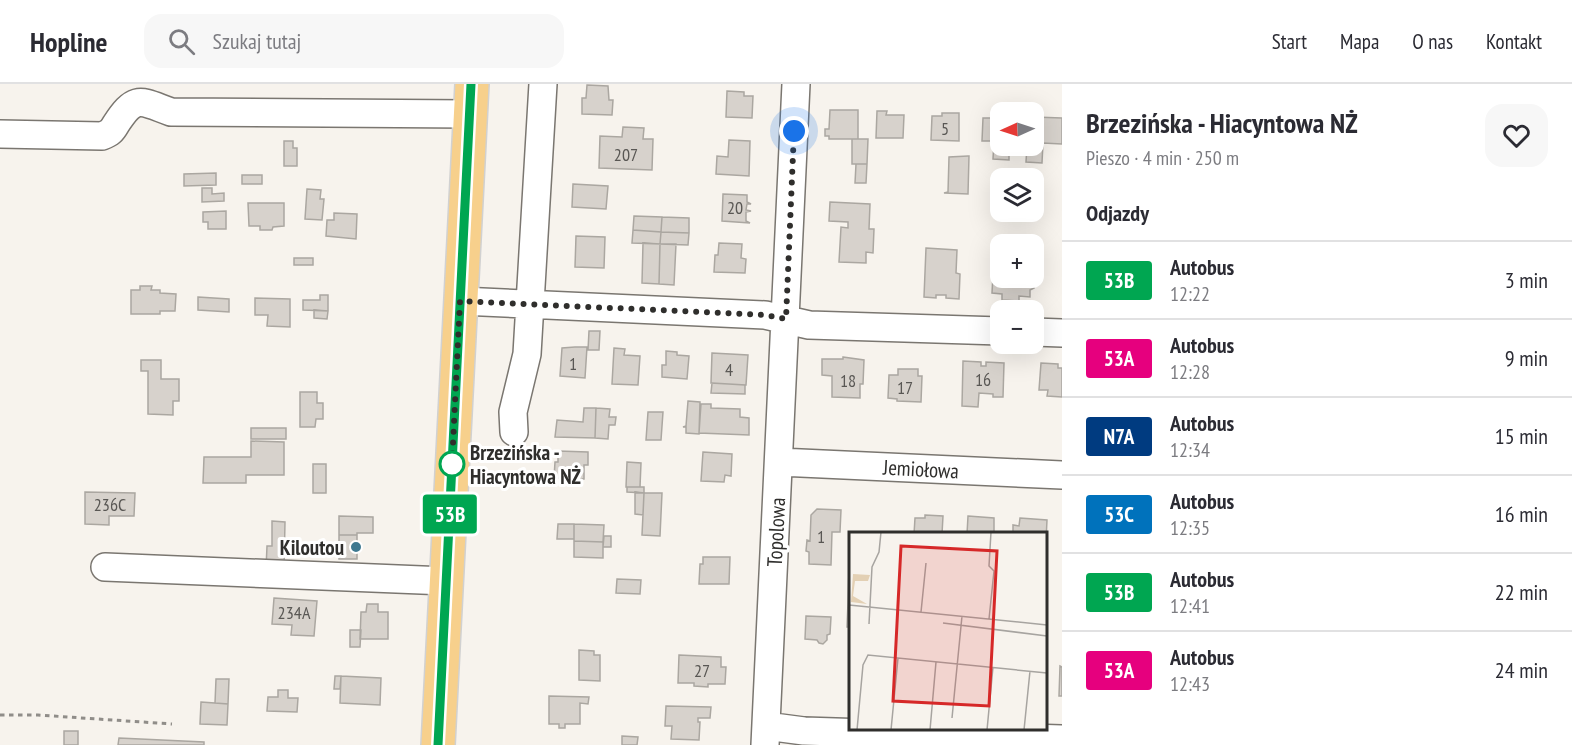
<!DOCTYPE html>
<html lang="pl">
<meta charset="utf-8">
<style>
body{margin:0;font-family:"PT Sans Narrow",sans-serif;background:#f7f7f7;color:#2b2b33;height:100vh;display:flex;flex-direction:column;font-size:22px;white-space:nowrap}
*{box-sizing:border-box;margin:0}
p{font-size:20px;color:#7c7c81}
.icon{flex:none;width:33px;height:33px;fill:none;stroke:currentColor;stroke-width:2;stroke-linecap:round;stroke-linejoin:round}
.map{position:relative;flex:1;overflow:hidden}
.side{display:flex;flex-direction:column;background:#fff;width:510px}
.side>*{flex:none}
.badge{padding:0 12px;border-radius:4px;font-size:21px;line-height:39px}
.needle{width:39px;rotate:267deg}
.tools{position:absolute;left:990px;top:18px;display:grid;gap:12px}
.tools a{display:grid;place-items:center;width:54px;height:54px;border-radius:12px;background:#fff;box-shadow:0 6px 24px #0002;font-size:30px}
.you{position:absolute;width:30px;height:30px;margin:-15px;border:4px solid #fff;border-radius:50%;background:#1a73e8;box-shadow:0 0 0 9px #1a73e833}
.map>.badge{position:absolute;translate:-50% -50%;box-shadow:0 0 0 3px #fff}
h2{padding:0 24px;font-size:22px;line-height:54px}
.round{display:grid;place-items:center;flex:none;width:63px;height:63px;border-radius:18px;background:#f7f7f7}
.head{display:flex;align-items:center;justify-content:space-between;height:102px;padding:0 24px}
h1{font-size:28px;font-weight:800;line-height:45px}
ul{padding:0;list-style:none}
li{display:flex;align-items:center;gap:18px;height:78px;padding:0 24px;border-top:2px solid #e1e1e2}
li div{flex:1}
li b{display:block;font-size:22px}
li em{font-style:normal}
li .badge{min-width:66px;font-weight:700;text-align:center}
header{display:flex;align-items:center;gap:36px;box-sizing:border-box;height:84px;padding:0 30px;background:#fff;border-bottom:2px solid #e1e1e2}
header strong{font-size:28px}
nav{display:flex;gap:33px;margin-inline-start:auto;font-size:21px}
.search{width:420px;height:54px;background:#f7f7f7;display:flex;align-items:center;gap:15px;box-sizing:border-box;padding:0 21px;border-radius:18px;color:#7c7c81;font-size:22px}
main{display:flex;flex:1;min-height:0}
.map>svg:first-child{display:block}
.building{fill:#d7d2cc;stroke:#aba7a1;stroke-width:1.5}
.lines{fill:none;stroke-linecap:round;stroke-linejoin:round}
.minor-casing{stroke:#7a7670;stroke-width:30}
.major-casing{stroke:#d1d1d1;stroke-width:36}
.path{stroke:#908d89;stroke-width:3;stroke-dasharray:4.5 4.5;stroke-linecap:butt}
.minor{stroke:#fff;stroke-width:27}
.major{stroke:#f7d08c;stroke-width:33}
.line-casing{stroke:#fff;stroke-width:14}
.line{stroke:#00a651;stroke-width:9}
.walk{stroke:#2f2e2c;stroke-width:6;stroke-dasharray:0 10.8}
.stop-dot{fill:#fff;stroke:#00a651;stroke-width:3}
.poi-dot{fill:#3d7890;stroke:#fff;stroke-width:2}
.labels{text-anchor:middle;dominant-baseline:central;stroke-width:6;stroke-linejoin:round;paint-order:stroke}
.number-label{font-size:18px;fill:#595754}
.stop-label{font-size:21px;font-weight:bold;fill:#2f2e2c;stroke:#fff;text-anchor:start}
.street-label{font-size:21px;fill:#2f2e2c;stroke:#fff}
.poi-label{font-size:21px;font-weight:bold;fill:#2f2e2c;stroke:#fff;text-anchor:end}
.inset-road{fill:none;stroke:#a7a4a0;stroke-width:1.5}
.view{fill:#d62828;fill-opacity:0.15;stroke:#d62828;stroke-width:3}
.inset-edge{fill:none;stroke:#2f2e2c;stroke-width:3}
</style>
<header>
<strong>Hopline</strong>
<div class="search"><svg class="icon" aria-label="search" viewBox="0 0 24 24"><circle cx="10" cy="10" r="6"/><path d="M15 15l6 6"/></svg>Szukaj tutaj</div>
<nav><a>Start</a><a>Mapa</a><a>O nas</a><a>Kontakt</a></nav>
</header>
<main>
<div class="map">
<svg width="1062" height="661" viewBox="0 0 1062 661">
<rect width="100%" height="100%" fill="#f7f3ed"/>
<path class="building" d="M587,1L608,2L609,16H613L612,31L582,30V14H586Z
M727,7L744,8V12H753L752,34L726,33Z
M830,26H858V55H829V52H825V45H829Z
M877,27H887L886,31H904L903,54H876Z
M942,29H959V57L931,56L932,32H942Z
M993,31L1000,32V62H1009V76L993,75L994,57H982L983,34H993Z
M1034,33L1062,34V60L1043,59L1042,79L1026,78L1027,62H1034Z
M623,43L644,44L643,55H653L652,86L599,84L600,52L622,53Z
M852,55H868L867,80H852Z
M729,56L750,57L749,92L716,90L717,72L728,73Z
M284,57H293V64H297V82H284Z
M968,72H969L968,110L944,109L948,108L949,73Z
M856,80H867L866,99H855Z
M216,89V101L184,102V90Z
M242,91H262V100H242Z
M573,100L608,102L606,125L572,123Z
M202,104H212V110L224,109V117L202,118Z
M307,105L321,106L320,115H324L322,136L305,135Z
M723,110L747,111V118L751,120H747L746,126L751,127L746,128V137L750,139L722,137Z
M830,118L870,120L869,145H874L873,169L866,168V179L839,178L841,143L848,144V138L829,137Z
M248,119H284V142L273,143L272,146H260V142H249Z
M226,127V145H208V138H203V128Z
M334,129L357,130L356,155L326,152L327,136H334Z
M634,132L662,133L661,148L633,146Z
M662,133L689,134V149L661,148Z
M633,146L661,148L660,160L632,159Z
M661,148L689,149L688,161L660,160Z
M576,152L605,153L604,184L575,183Z
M643,159L660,160L659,200L642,199Z
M719,159L742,160L741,174L746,175L745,189L714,188L715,171H718Z
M660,160H676L674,201L659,200Z
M926,164L957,166L956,189L960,190L959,215L946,214V211H936V214L924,213Z
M294,174H313V181H294Z
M993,190L1000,191V194H1031L1034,204L1030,206V213L1019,212V217L1002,216V210L992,209Z
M140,202H152L151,206H160V209L176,210L175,227H160V230H131V206H140Z
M320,211H328V227L303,226V216H320Z
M198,213L229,215V228L198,226Z
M255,214L290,215V243L267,242L268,231H255Z
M314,226L328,227L327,235L314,234Z
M589,247H600L599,266H588Z
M575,263H587L585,294L560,292L562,264Z
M614,264L625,265L624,271L640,272L638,301L612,300Z
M666,267L677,268V271L689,272L687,295L662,293V281H666Z
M712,269L748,271L746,301L711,299Z
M843,273L864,276L863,300H860V314L832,313V292L822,291V275H843Z
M141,276H161V295H179V317H173V331L148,330V287H141Z
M963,277L981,278V282H986V278L1004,279L1003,313H993V310L979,309L978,323L962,322Z
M1041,279L1058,280V284H1062V313L1047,312L1048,306H1039Z
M898,285H918V292H922L921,318L897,317V315L888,314L889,291H898Z
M712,299L745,301V310L711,309Z
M300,308H317V319H323V335H316L315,343H300Z
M688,317L700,318L699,350L686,349V343H683L686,342Z
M701,320H711V324L740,325V333L749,334V351L699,349Z
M584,324H596L595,354L555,353L557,336L583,338Z
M596,324L610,325L609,333H616L615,341H609L608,355L595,354Z
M648,328H663L661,356H646Z
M251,344H286V355H251Z
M251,357L284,358V391H246V399H203L204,373H251Z
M558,367L588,368V381H584V395L554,394L555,378H558Z
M703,368L732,370L731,392L725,391L724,398L701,397Z
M627,378L641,379L640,403H626Z
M313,380H326V409H313Z
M627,403H644V409L627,408Z
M85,408L135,409L134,432H109V441L85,440Z
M635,408L644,409L643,431L635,430Z
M644,409H662L660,452L642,451Z
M817,425L841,426L840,448H832L831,481L809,480V468L806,467L807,456L810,457L811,431Z
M925,431L943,432L942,450H914L915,434H925Z
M339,432L373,433V449H357V451H339Z
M968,432L994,434V450H967Z
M1020,434L1047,436L1046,457V450H1013V441L1019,442Z
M272,437L285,438L284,485H266L267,462H272Z
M558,440H574V455H557Z
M574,440L604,441L603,458L574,457Z
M339,451H357V475H339Z
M604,452H611V463H603Z
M574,457L603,458V474L574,473Z
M703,473H730L729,500H699L700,480H703Z
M849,485H850V518H848Z
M617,495L641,496L640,510L616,509Z
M274,514L317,517L314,552L291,551L292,541L272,540Z
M848,518H850V543H847Z
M367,520H378V528H388V555H360L361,528H366Z
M806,532L831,533L830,550L827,551V556L823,560L819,559L817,556L805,555Z
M350,546H361L360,563H350Z
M579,566L594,567V571H600V597L579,596Z
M679,571L721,573V583H726L725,600H708V603L694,602V599H678Z
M1060,582L1062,583V612H1059Z
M335,592H341L340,605H334Z
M341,592L381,594L380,621L340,619Z
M216,595H229L228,620L215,619Z
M278,606H288V614H298L297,628L267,627L268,613H278Z
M549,612L589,613L588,620L580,619V640H565V644H559V640H549Z
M201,618L228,620L227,641L200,640Z
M666,622L711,623L710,634H698V638H700L699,656L671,655L672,642H665Z
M64,647H78V661H64Z
M622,652L638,653L637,661H622Z
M119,654L204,658V661H118Z"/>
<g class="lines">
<defs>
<path id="minor" d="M0,50L102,52C110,49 112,47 116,40C136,10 140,17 171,28L470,30
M461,217L765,231L809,241L1000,247
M1034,248L1062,249
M514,348L513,328L527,270L543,0
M779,378L1062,391
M105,483L446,497
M766,642L804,647L1062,655
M765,661L796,0"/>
<path id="major" d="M438,661L472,0"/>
</defs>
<use href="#minor" class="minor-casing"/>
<use href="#major" class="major-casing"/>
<path class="path" d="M0,631H38L172,640"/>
<use href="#minor" class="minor"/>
<use href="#major" class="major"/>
</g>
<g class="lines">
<defs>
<path id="line" d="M438,661L471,0"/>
</defs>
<use href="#line" class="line-casing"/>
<use href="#line" class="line"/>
<path class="walk" d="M452,380L460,217L765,231L786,235L794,47"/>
</g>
<circle class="stop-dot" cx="452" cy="380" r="12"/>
<circle class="poi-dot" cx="356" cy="463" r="6"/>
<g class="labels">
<g class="number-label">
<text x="945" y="44">5</text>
<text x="626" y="70">207</text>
<text x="735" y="123">20</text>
<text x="573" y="279">1</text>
<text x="729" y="285">4</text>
<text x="983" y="295">16</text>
<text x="848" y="296">18</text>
<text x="905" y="303">17</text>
<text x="110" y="420">236C</text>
<text x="821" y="452">1</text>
<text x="294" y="528">234A</text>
<text x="702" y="586">27</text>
</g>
<g class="stop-label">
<text x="470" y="368">Brzezińska -<tspan x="470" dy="24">Hiacyntowa NŻ</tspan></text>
</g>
<g class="street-label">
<text transform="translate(921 385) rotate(3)">Jemiołowa</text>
<text transform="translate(776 448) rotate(-87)">Topolowa</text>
</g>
<g class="poi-label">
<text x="344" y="463">Kiloutou</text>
</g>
</g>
<g transform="translate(849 448)">
<rect width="198" height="198" fill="#f7f3ed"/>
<path d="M4,42L21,43L19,49H6L4,64L18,72L2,70Z" fill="#e3d0b4"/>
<path class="inset-road" d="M0,73L198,93M72,80L77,31M140,87L145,39L140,34L142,0M94,91L198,104M20,92L23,35L30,20L32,0M103,186L113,84M8,198L14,133L19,123L198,141M42,198L49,126M81,198L87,130M138,198L144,135M175,198L181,139"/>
<path class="view" d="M52,14L148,19L140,174L44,169Z"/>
<rect width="198" height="198" class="inset-edge"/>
</g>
</svg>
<div class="tools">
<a><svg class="needle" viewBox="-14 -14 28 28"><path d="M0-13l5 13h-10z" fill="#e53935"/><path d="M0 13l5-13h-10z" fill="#7c7c81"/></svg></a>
<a><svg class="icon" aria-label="layers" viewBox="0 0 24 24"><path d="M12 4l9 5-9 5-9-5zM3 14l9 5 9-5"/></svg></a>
<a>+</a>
<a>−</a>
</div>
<div class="you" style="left:794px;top:47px"></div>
<b class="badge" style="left:450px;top:430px;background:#00a651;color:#fff">53B</b>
</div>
<section class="side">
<div class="head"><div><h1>Brzezińska - Hiacyntowa NŻ</h1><p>Pieszo · 4 min · 250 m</p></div><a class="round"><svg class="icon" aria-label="heart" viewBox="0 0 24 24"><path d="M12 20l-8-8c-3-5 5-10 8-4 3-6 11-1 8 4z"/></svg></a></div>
<h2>Odjazdy</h2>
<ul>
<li><span class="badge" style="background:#00a651;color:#fff">53B</span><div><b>Autobus</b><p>12:22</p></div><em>3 min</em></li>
<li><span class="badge" style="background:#e6007e;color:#fff">53A</span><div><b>Autobus</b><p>12:28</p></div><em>9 min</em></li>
<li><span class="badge" style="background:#003b80;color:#fff">N7A</span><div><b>Autobus</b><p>12:34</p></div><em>15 min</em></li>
<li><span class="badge" style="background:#0072bc;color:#fff">53C</span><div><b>Autobus</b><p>12:35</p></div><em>16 min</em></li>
<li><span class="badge" style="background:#00a651;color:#fff">53B</span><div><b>Autobus</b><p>12:41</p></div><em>22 min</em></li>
<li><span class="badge" style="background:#e6007e;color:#fff">53A</span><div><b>Autobus</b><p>12:43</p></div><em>24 min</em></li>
</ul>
</section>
</main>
